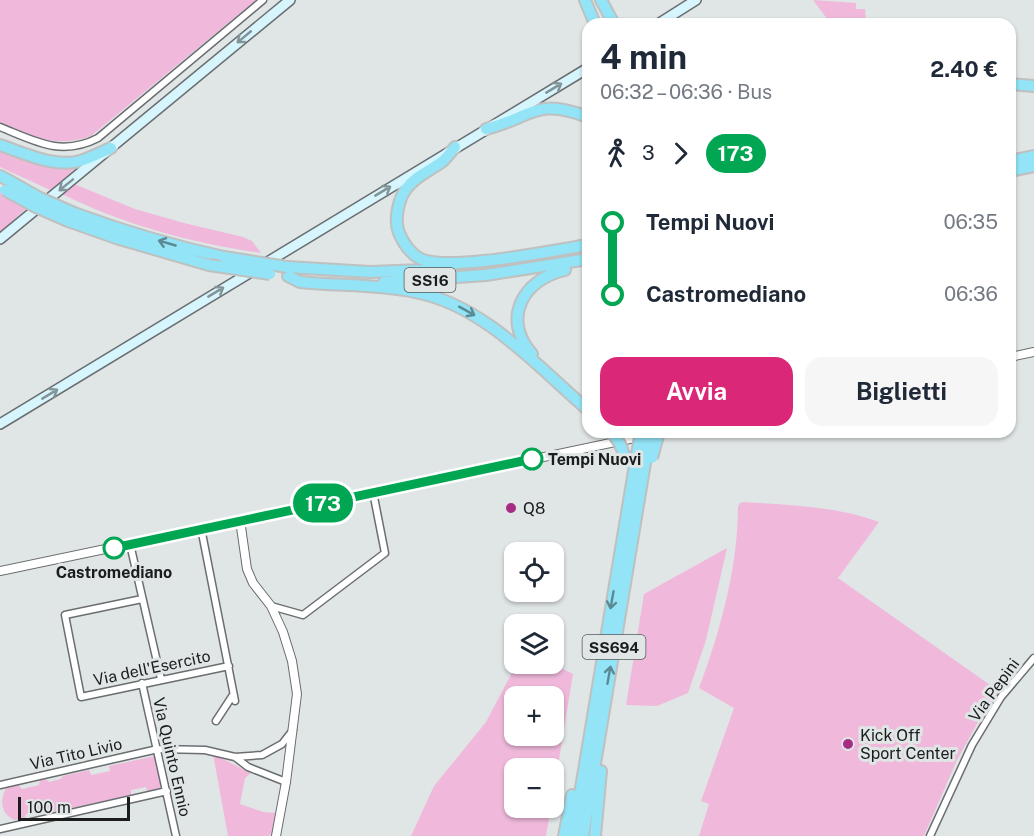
<!DOCTYPE html>
<html lang="it">
<meta charset="utf-8">
<style>
body{margin:0;font-family:"Public Sans",sans-serif;background:#f6f6f7;color:#1f2937;height:100vh;display:flex;flex-direction:column;font-size:22px;white-space:nowrap}
*{box-sizing:border-box;margin:0}
p{font-size:20px;color:#747a83}
.icon{flex:none;width:33px;height:33px;fill:none;stroke:currentColor;stroke-width:2;stroke-linecap:round;stroke-linejoin:round}
.map{position:relative;flex:1;overflow:hidden}
.sheet{position:absolute;left:582px;top:18px;width:434px;height:420px;display:flex;flex-direction:column;background:#fff;border-radius:18px;box-shadow:0 2px 4px #0004}
.sheet>*{flex:none}
.badge{padding:0 12px;border-radius:20px;font-size:21px;line-height:39px}
.controls{position:absolute;left:504px;top:542px;display:grid;gap:12px}
.controls a{display:grid;place-items:center;width:60px;height:60px;border-radius:12px;background:#fff;box-shadow:0 2px 4px #0004;font-size:30px}
.scale{position:absolute;left:18px;bottom:15px;width:112px;box-sizing:border-box;padding-left:6px;border:3px solid #1b1d1d;border-top:0;font-size:16px;line-height:21px;white-space:nowrap;color:#1b1d1d;-webkit-text-stroke:4px #e0e5e6;paint-order:stroke}
.map>.badge{position:absolute;translate:-50% -50%;box-shadow:0 0 0 3px #fff}
.legs{display:flex;align-items:center;gap:9px;height:66px;padding:0 18px;font-size:20px}
.legs p{margin-inline-start:auto}
.head{display:flex;align-items:center;justify-content:space-between;height:102px;padding:0 18px}
h1{font-size:33px;font-weight:700;line-height:45px}
.action{display:flex;gap:12px;margin-top:auto;padding:12px 18px}
.action a{flex:1;height:69px;border-radius:18px;background:#db2777;color:#fff;font-size:24px;font-weight:700;line-height:69px;text-align:center}
.action a+a{background:#f6f6f7;color:#1f2937}
ul{padding:0 18px;list-style:none}
li{display:flex;align-items:center;gap:21px;height:72px;font-size:22px}
li i{display:grid;place-items:center;width:9px;height:100%;margin:0 8px;background:currentColor}
li i::after{content:'';width:15px;height:15px;margin:-8px;border:4px solid;border-radius:50%;background:#fff}
li p{margin-inline-start:auto}
li:first-child i{background:linear-gradient(#0000 50%,currentColor 0)}
li:last-child i{background:linear-gradient(currentColor 50%,#0000 0)}
.map>svg:first-child{display:block}
.green{fill:#f0b9db;fill-rule:evenodd}
.lines{fill:none;stroke-linecap:round;stroke-linejoin:round}
.minor-casing{stroke:#6a6e70;stroke-width:9}
.tertiary-casing{stroke:#6a6e70;stroke-width:10}
.secondary-casing{stroke:#6a6e70;stroke-width:12}
.trunk-casing{stroke:#bfc0c0;stroke-width:14}
.minor{stroke:#fff;stroke-width:6}
.tertiary{stroke:#fff;stroke-width:8}
.secondary{stroke:#d6f5fc;stroke-width:9}
.trunk{stroke:#92e4f6;stroke-width:10}
.trunk-bridge-casing{stroke:#bfc0c0;stroke-width:14;stroke-linecap:butt}
.trunk-bridge{stroke:#92e4f6;stroke-width:10}
.oneway{stroke:#829498}
.oneway2{stroke:#5c8a94}
.line-1-casing{stroke:#fff;stroke-width:14}
.line-1{stroke:#00a651;stroke-width:9}
.stop-1-dot{fill:#fff;stroke:#00a651;stroke-width:3}
.poi-dot{fill:#a62d83;stroke:#e0e5e6;stroke-width:2}
.labels{text-anchor:middle;dominant-baseline:central;stroke-width:6;stroke-linejoin:round;paint-order:stroke}
.shield{fill:#e0e5e6;stroke:#565959;stroke-width:1.5}
.shield-label{font-size:15px;font-weight:bold;fill:#1b1d1d}
.stop-label{font-size:16px;font-weight:bold;fill:#1b1d1d;stroke:#e0e5e6;text-anchor:start}
.poi-label{font-size:16px;fill:#1b1d1d;stroke:#e0e5e6;text-anchor:start}
.street-label{font-size:16px;fill:#1b1d1d;stroke:#e0e5e6}
</style>
<div class="map">
<svg width="1034" height="836" viewBox="0 0 1034 836">
<rect width="100%" height="100%" fill="#e0e5e6"/>
<path class="green" d="M0,0H256L91,136C54,149 34,136 0,122Z
M813,0L856,3V9H865L866,24H831Z
M0,148L79,166L50,190L0,167Z
M74,184L135,209L184,223L243,237L252,241L261,253C191,243 124,225 60,193Z
M0,192L29,206L0,232Z
M743,502C788,505 836,506 879,522L838,578L1000,692L977,724L957,760L924,836H699L709,804L701,801L734,708L699,688C720,633 738,566 738,507L740,503Z
M727,548L706,640L688,693L657,706L626,705L644,594Z
M524,663H551L573,674L554,790V768H514V807H551L546,836H411L434,786L486,722L514,669ZM514,696H554V735H514Z
M213,754L251,773L245,778L240,804L263,812L276,813L273,832L269,836H228Z
M155,756L162,789L147,791L146,787L131,790V795L49,813L47,808L26,814L25,818L15,820C0,814 0,800 6,788L18,785L22,789L39,785L40,779L45,778L49,782L61,779L63,776L89,770L91,775L110,771L109,766Z"/>
<g class="lines">
<defs>
<path id="minor" d="M0,127C35,141 61,157 98,138L263,0
M201,528L235,701
M130,544L161,679
M142,599L65,615L81,697L229,666
M271,606L303,615L385,553L373,492
M142,683L176,836
M216,721L233,695
M235,757L248,767L286,782
M0,785L158,749L205,750L235,757L262,755L282,744L293,730
M0,829L167,791
M930,836L972,745L1001,697L1034,658"/>
<path id="tertiary" d="M1010,357L1034,352
M240,520L247,569L253,583L271,606L283,632L292,661L297,694L286,782L276,836
M0,571L644,436"/>
<path id="secondary" d="M658,24L696,0
M0,239L290,0
M0,424L588,68"/>
<path id="trunk" d="M585,0L595,24
M601,0L614,24
M1010,84L1034,86
M486,129C533,117 535,97 588,117
M0,145C24,153 54,168 80,161C91,158 101,152 111,148
M455,147C451,152 447,157 443,161C431,170 415,176 406,189C398,200 394,220 399,233C403,242 410,253 419,258C445,273 555,250 588,245
M1010,161L1034,156
M1010,171L1034,166
M0,176L8,180
M74,213C123,231 173,246 224,257
M68,221L116,238L209,265
M287,267L370,272L451,269
M288,276L300,282C338,286 377,284 415,292C484,305 537,366 588,410
M384,282L486,275L588,259
M532,354C501,319 523,279 565,270
M564,836L572,795
M573,836L636,459
M583,836L646,457
M595,836L601,771"/>
</defs>
<use href="#minor" class="minor-casing"/>
<use href="#tertiary" class="tertiary-casing"/>
<use href="#secondary" class="secondary-casing"/>
<use href="#trunk" class="trunk-casing"/>
<use href="#minor" class="minor"/>
<use href="#tertiary" class="tertiary"/>
<use href="#secondary" class="secondary"/>
<use href="#trunk" class="trunk"/>
<defs>
<path id="trunk-bridge" d="M8,180L40,198L74,213
M5,190L36,207L68,221
M224,257L287,267
M209,265L270,274
M612,432L620,444L627,463
M646,457L650,432
M652,458L659,432
M636,459L641,432"/>
</defs>
<use href="#trunk-bridge" class="trunk-bridge-casing"/>
<use href="#trunk-bridge" class="trunk-bridge"/>
</g>
<defs><path id="oneway-shaft" d="M-6 0H5M1.5-3L5.5 0L1.5 3" fill="none" stroke-width="1.6" stroke-linecap="round" stroke-linejoin="round" transform="scale(1.5)"/></defs>
<g class="oneway">
<use href="#oneway-shaft" transform="translate(244 37) rotate(140)"/>
<use href="#oneway-shaft" transform="translate(554 88) rotate(-31)"/>
<use href="#oneway-shaft" transform="translate(66 185) rotate(141)"/>
<use href="#oneway-shaft" transform="translate(383 191) rotate(-31)"/>
<use href="#oneway-shaft" transform="translate(216 292) rotate(-31)"/>
<use href="#oneway-shaft" transform="translate(50 394) rotate(-31)"/>
</g>
<g class="oneway2">
<use href="#oneway-shaft" transform="translate(167 243) rotate(-164)"/>
<use href="#oneway-shaft" transform="translate(467 311) rotate(29)"/>
<use href="#oneway-shaft" transform="translate(612 600) rotate(100)"/>
<use href="#oneway-shaft" transform="translate(609 675) rotate(-80)"/>
</g>
<g class="lines">
<defs>
<path id="line-1" d="M114,548L532,459"/>
</defs>
<use href="#line-1" class="line-1-casing"/>
<use href="#line-1" class="line-1"/>
</g>
<g class="stop-1-dot">
<circle cx="532" cy="459" r="10"/>
<circle cx="114" cy="548" r="10"/>
</g>
<g class="poi-dot">
<circle cx="511" cy="508" r="6"/>
<circle cx="848" cy="744" r="6"/>
</g>
<g class="labels">
<g class="shield">
<rect x="404.5" y="268" width="51" height="24" rx="4.5"/>
<rect x="582.5" y="635" width="63" height="24" rx="4.5"/>
</g>
<g class="shield-label">
<text x="430" y="280">SS16</text>
<text x="614" y="647">SS694</text>
</g>
<g class="stop-label">
<text x="548" y="459">Tempi Nuovi</text>
<text x="114" y="572" text-anchor="middle">Castromediano</text>
</g>
<g class="poi-label">
<text x="523" y="508">Q8</text>
<text x="860" y="735">Kick Off<tspan x="860" dy="18">Sport Center</tspan></text>
</g>
<g class="street-label">
<text transform="translate(152 668) rotate(-12)">Via dell'Esercito</text>
<text transform="translate(994 690) rotate(-54)">Via Pepini</text>
<text transform="translate(76 754) rotate(-13)">Via Tito Livio</text>
<text transform="translate(172 757) rotate(77)">Via Quinto Ennio</text>
</g>
</g>
</svg>
<div class="controls">
<a><svg class="icon" aria-label="locate" viewBox="0 0 24 24"><circle cx="12" cy="12" r="6"/><path d="M12 2v4M12 18v4M2 12h4M18 12h4"/></svg></a>
<a><svg class="icon" aria-label="layers" viewBox="0 0 24 24"><path d="M12 4l9 5-9 5-9-5zM3 14l9 5 9-5"/></svg></a>
<a>+</a>
<a>−</a>
</div>
<div class="scale">100 m</div>
<b class="badge" style="left:323px;top:503px;background:#00a651;color:#fff">173</b>
<section class="sheet">
<div class="head"><div><h1>4 min</h1><p>06:32 – 06:36 · Bus</p></div><b>2.40 €</b></div>
<div class="legs"><svg class="icon" aria-label="walk" viewBox="0 0 24 24"><circle cx="13" cy="4" r="2"/><path d="M13 8l-2 6 4 7M11 14l-3 7M7 12l3-4h3l4 4"/></svg>3<svg class="icon" aria-label="forward" viewBox="0 0 24 24"><path d="M9 5l7 7-7 7"/></svg><b class="badge" style="background:#00a651;color:#fff">173</b></div>
<ul>
<li><i style="color:#00a651"></i><b>Tempi Nuovi</b><p>06:35</p></li>
<li><i style="color:#00a651"></i><b>Castromediano</b><p>06:36</p></li>
</ul>
<div class="action"><a>Avvia</a><a>Biglietti</a></div>
</section>
</div>
